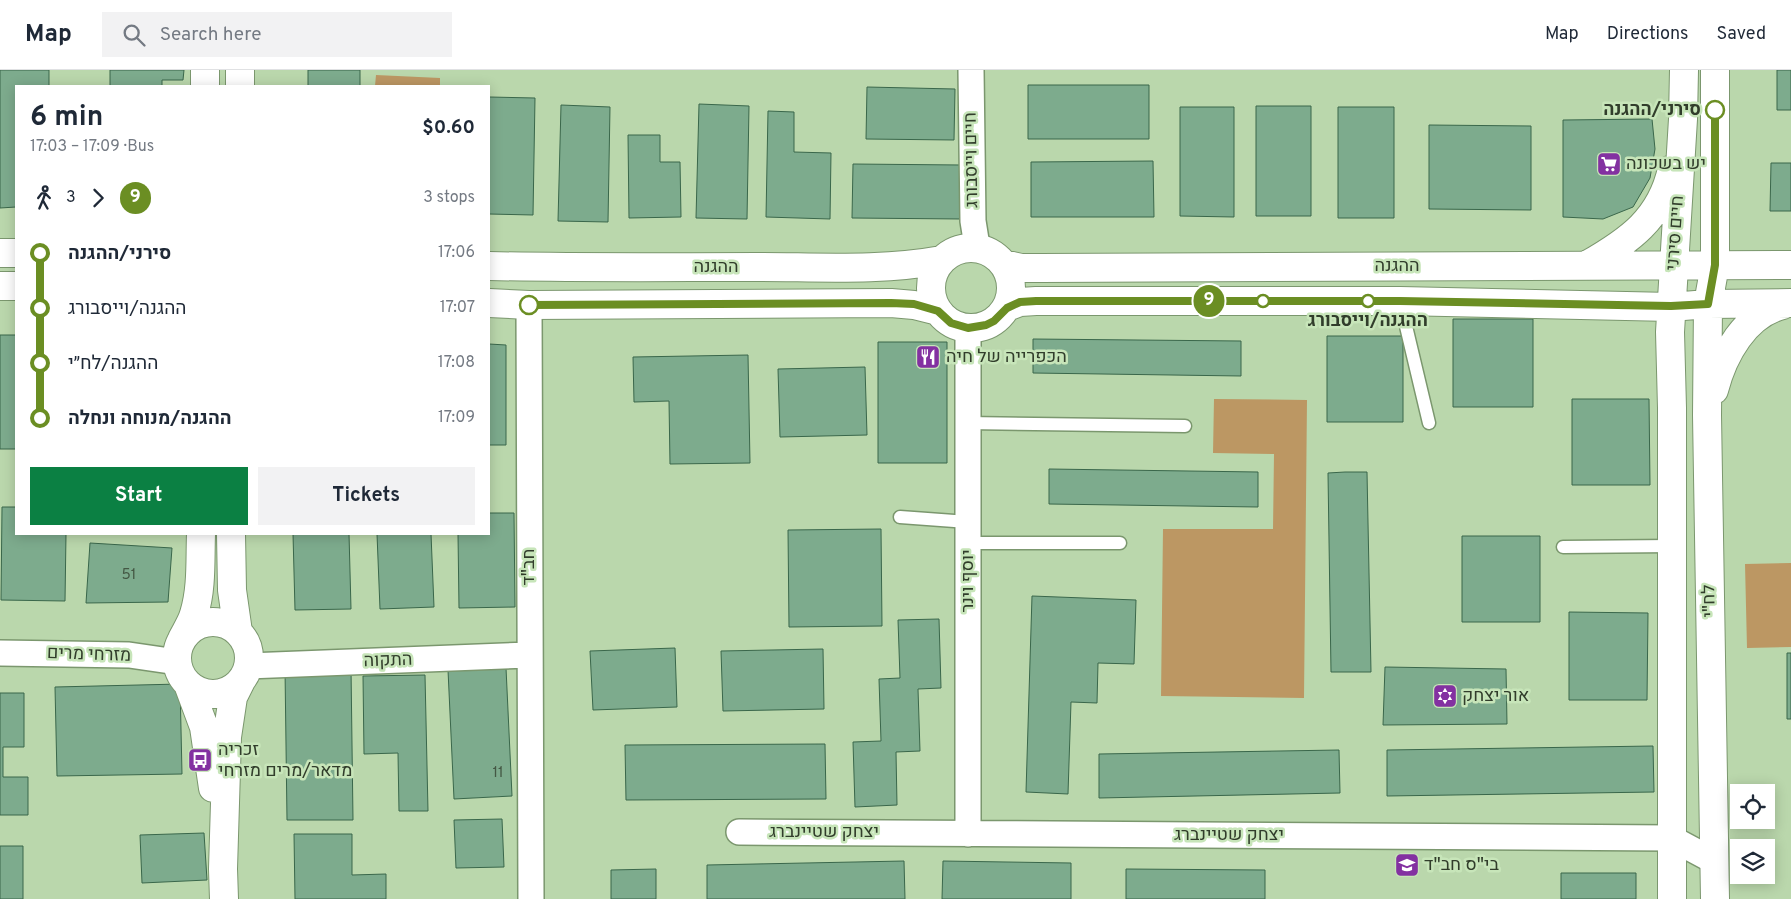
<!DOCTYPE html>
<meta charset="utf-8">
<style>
body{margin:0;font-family:Overpass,Heebo,sans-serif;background:#f2f2f3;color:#1f2937;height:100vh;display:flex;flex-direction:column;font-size:19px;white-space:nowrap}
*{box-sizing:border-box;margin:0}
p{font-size:16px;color:#747a83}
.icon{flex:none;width:28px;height:28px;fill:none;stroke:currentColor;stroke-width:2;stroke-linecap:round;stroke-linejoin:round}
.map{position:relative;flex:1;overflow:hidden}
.sheet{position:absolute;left:15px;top:15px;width:475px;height:450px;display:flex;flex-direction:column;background:#fff;border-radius:0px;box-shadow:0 2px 12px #0003}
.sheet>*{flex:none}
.badge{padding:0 10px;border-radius:16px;font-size:18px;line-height:32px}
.controls{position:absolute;left:1730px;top:714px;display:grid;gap:10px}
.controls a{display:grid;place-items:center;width:45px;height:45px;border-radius:0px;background:#fff;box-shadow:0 2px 12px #0003;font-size:25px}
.map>.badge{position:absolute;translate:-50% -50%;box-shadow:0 0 0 2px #fff}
.legs{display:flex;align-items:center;gap:8px;height:55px;padding:0 15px;font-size:16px}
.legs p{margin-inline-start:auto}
.head{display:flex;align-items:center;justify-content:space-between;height:85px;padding:0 15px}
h1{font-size:28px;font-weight:700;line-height:38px}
.action{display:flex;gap:10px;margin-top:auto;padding:10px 15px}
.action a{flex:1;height:58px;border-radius:0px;background:#0b8043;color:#fff;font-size:20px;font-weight:700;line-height:58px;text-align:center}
.action a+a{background:#f2f2f3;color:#1f2937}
ul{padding:0 15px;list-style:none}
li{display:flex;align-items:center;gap:18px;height:55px;font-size:19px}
li i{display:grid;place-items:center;width:8px;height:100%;margin:0 6px;background:currentColor}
li i::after{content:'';width:12px;height:12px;margin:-6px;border:4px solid;border-radius:50%;background:#fff}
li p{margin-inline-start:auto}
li:first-child i{background:linear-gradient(#0000 50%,currentColor 0)}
li:last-child i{background:linear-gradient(currentColor 50%,#0000 0)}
header{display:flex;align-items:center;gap:30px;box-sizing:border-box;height:70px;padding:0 25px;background:#fff;border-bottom:1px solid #e0e1e3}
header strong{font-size:24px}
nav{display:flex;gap:28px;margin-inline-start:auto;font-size:18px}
.search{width:350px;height:45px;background:#f2f2f3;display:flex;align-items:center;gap:12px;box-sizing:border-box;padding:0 18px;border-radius:0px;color:#747a83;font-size:19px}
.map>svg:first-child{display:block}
.green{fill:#bc9763}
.building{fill:#7dab8d;stroke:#3a674b}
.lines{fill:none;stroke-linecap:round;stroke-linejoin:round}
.service-casing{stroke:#7b976e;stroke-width:15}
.minor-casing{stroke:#7b976e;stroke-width:28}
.tertiary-casing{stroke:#7b976e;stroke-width:30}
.service{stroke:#fff;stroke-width:12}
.minor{stroke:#fff;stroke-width:25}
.tertiary{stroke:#fff;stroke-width:28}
.line-1-casing{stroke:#fff;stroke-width:11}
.line-1{stroke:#6b8e23;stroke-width:8}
.stop-1-dot{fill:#fff;stroke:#6b8e23;stroke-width:2.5}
.labels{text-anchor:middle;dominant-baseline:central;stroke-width:5;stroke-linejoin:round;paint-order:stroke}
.number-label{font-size:15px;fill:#445844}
.stop-label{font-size:18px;font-weight:bold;fill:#313d2b;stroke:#c7e5b9;text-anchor:end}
.street-label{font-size:18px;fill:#313d2b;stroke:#c7e5b9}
.poi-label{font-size:18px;fill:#313d2b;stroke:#c7e5b9;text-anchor:start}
</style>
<header>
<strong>Map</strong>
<div class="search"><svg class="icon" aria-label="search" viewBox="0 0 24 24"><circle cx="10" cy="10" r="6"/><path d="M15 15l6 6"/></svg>Search here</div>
<nav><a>Map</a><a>Directions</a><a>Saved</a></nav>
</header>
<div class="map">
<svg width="1791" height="829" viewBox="0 0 1791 829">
<rect width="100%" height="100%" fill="#bad7ac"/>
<path class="green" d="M376,5L440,8V16H375Z
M1214,329L1307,330L1304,628L1161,626L1163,459H1273L1274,384L1213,383Z
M1791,493V577L1747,578L1745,494Z"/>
<path class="building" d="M0,0H49V16H16V137L0,138Z
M110,0H184L183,10H162V16H110Z
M308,0H360V16H308Z
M1777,0H1791V40H1777Z
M1028,15H1149V69H1028Z
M867,17L955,19L954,70L866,69Z
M489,27L535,28L533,145L489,144Z
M699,34L749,36L747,149L696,148Z
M561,35L610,37L608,152L558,151Z
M1256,36H1311V146H1256Z
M1180,37H1234V147L1180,146Z
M1338,37H1394V148H1338Z
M768,41L794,42V82L831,83L830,149L766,147Z
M1652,49L1655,79L1650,108L1633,137L1603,149L1563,147V50Z
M1429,55L1531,56V140L1429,139Z
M628,65H660V92H680L681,147L629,148Z
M1153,91L1154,147H1031V92Z
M1771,93H1791V141H1770Z
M853,94L961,95V149L852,148Z
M1453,249H1533V337H1453Z
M0,265H16V379H0Z
M1327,266H1403V352H1327Z
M1033,269L1241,271V306L1033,303Z
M878,272H947V393H878Z
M489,274L506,275V375H489Z
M748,285L750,393L670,394L669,331L634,332L633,287Z
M865,297L867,365L780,367L778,299Z
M1572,329H1649L1650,415H1572Z
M1049,399L1258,402V437L1049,434Z
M1345,402H1367L1371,602H1331L1328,403Z
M2,437H16V464H66L65,531L1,530Z
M489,443H514L515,537L459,538L458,464H489Z
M881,459L882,556L789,557L788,460Z
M293,464H349L351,539L295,540Z
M377,464H431L434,537L380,539Z
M1462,466H1540V552H1462Z
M90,473L172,478L168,532L86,533Z
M1032,526L1136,530L1134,594L1098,593L1097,633L1071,632L1068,724L1026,722Z
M1569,542L1648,543L1647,630H1569Z
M939,549L941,618L918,619L920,681L896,682L897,735L855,737L853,672L881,671L879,609L900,608L898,550Z
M675,578L677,637L593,640L590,581Z
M823,579L824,639L723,641L721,581Z
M1787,583H1791V649H1787Z
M1385,597L1506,599L1507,654L1383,655Z
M351,598L353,750H287L285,599Z
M506,598L512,726L454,729L448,600Z
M425,605L428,741H399L398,683L364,684L363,606Z
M180,614L182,704L57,706L55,617Z
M0,623H24V677H3V707H28V745H0Z
M825,674L826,729L626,730L625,675Z
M1653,676L1654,722L1387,726V680Z
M1339,680L1340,723L1099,728V684Z
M502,749L504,797L456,798L454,750Z
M204,763L207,810L142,813L140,765Z
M294,764H352V805L386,804V829H295Z
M0,776H23V829H0Z
M904,791L905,829H707V795Z
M943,791L1071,793V829H942Z
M656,799V829H611V800Z
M1126,799L1265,800V829H1126Z
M1561,803H1636V829H1561Z"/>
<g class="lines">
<defs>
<path id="service" d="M1400,231L1429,353
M967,353L1185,356
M900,447L968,452
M968,473H1120
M1563,477L1672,476"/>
<path id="minor" d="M971,0L973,151L976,170L980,179
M529,235L531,829
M0,583L129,585L177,592
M248,596L529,585
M739,762L1671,768L1714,791
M968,764V258"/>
<path id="tertiary" d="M205,0V16
M240,0V16
M931 218a40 40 0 1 1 80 0a40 40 0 1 1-80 0Z
M0,183H16
M1004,194L1021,198H1040L1791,195
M1587,195C1629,171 1661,149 1672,99
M489,196C579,198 669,197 759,197C820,197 882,201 942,190
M0,216H16
M489,233L529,235L891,233L914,235L938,241
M1007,237L1020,232L1036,231H1400L1671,237L1708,234L1791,233
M1714,320C1723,285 1745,244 1783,235
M231,464L232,520L238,562
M177 588a36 36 0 1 1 72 0a36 36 0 1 1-72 0Z
M182,569C186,561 192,552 194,544C202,518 200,490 201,464
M188,614L204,657L213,718
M224,829L223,799L227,667L233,627L242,609
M1672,829V338L1670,262L1683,49L1684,0
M1715,829L1707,345L1708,234L1715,195V0"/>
</defs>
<use href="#service" class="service-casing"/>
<use href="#minor" class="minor-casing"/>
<use href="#tertiary" class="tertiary-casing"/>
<use href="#service" class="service"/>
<use href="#minor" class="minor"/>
<use href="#tertiary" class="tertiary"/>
</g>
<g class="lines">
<defs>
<path id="line-1" d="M529,235L891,233L914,234L938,241L951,253L968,258L986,255L994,251L1007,238L1020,232L1036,231H1400L1671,236L1708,234L1715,195V40"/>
</defs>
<use href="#line-1" class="line-1-casing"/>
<use href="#line-1" class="line-1"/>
</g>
<defs>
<symbol id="supermarket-square" viewBox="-11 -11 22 22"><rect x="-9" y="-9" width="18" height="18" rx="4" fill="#8331a1" stroke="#c7e5b9"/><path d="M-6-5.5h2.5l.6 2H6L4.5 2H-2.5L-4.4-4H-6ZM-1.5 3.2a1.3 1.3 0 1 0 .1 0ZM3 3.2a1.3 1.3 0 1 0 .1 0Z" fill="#fff"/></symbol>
<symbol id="restaurant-square" viewBox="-11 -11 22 22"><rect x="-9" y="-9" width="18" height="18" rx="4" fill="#8331a1" stroke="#c7e5b9"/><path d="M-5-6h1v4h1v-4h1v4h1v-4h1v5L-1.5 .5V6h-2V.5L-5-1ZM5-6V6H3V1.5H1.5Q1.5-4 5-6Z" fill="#fff"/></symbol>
<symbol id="synagogue-square" viewBox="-11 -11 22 22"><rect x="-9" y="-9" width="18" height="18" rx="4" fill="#8331a1" stroke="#c7e5b9"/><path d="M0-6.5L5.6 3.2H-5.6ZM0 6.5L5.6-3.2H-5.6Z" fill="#fff"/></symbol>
<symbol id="bus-square" viewBox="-11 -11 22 22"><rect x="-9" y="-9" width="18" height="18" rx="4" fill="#8331a1" stroke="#c7e5b9"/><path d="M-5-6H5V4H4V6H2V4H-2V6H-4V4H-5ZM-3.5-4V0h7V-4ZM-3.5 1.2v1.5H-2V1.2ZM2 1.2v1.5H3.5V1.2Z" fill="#fff"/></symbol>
<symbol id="school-square" viewBox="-11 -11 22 22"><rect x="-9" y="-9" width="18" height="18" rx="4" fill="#8331a1" stroke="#c7e5b9"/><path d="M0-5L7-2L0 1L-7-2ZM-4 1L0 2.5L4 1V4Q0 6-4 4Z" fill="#fff"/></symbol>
</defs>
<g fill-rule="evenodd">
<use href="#supermarket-square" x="1595" y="80" width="28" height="28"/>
<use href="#restaurant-square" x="914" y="273" width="28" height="28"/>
<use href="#synagogue-square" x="1431" y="612" width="28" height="28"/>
<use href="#bus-square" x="186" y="676" width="28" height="28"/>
<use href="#school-square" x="1393" y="781" width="28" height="28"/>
</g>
<g class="stop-1-dot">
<circle cx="1715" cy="40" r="9"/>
<circle cx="1263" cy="231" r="6"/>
<circle cx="1368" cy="231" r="6"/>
<circle cx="529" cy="235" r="9"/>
</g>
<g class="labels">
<g class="number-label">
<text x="129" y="505">51</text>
<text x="498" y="703">11</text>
</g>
<g class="stop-label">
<text x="1701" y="40">סירני/ההגנה</text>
<text x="1368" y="251" text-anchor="middle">ההגנה/וייסבורג</text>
</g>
<g class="street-label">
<text transform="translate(972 90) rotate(-91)">חיים וייסבורג</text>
<text transform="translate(1676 163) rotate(-86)">חיים סירני</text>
<text x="1397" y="196">ההגנה</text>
<text x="716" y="197">ההגנה</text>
<text transform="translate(529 497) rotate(-90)">חב"ד</text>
<text transform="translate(968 511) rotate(-90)">יוסף וינר</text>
<text transform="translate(1710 531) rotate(-91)">לח"י</text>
<text transform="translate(89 585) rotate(2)">מזרחי מרים</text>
<text transform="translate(388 591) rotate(-2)">התקוה</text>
<text x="824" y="762">יצחק שטיינברג</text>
<text x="1229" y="765">יצחק שטיינברג</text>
</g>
<g class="poi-label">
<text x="1626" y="94">יש בשכונה</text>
<text x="946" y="287">הכפרייה של חיה</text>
<text x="1462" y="626">אור יצחק</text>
<text x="218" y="680">זכריה<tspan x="218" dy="21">מדאר/מרים מזרחי</tspan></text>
<text x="1424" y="795">בי"ס חב"ד</text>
</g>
</g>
</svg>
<div class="controls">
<a><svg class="icon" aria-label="locate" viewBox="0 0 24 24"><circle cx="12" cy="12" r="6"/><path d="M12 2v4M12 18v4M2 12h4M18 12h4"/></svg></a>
<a><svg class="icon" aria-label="layers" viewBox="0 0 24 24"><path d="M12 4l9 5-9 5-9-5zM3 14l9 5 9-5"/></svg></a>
</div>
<b class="badge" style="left:1209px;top:231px;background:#6b8e23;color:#fff">9</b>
<section class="sheet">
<div class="head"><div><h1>6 min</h1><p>17:03 – 17:09 · Bus</p></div><b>$0.60</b></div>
<div class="legs"><svg class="icon" aria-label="walk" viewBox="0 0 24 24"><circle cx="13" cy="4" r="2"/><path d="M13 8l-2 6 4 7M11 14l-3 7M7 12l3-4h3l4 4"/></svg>3<svg class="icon" aria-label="forward" viewBox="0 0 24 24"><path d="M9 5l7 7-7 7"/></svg><b class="badge" style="background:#6b8e23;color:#fff">9</b><p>3 stops</p></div>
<ul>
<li><i style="color:#6b8e23"></i><b>סירני/ההגנה</b><p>17:06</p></li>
<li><i style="color:#6b8e23"></i><span>ההגנה/וייסבורג</span><p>17:07</p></li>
<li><i style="color:#6b8e23"></i><span>ההגנה/לח״י</span><p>17:08</p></li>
<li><i style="color:#6b8e23"></i><b>ההגנה/מנוחה ונחלה</b><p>17:09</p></li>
</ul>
<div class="action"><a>Start</a><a>Tickets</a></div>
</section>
</div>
